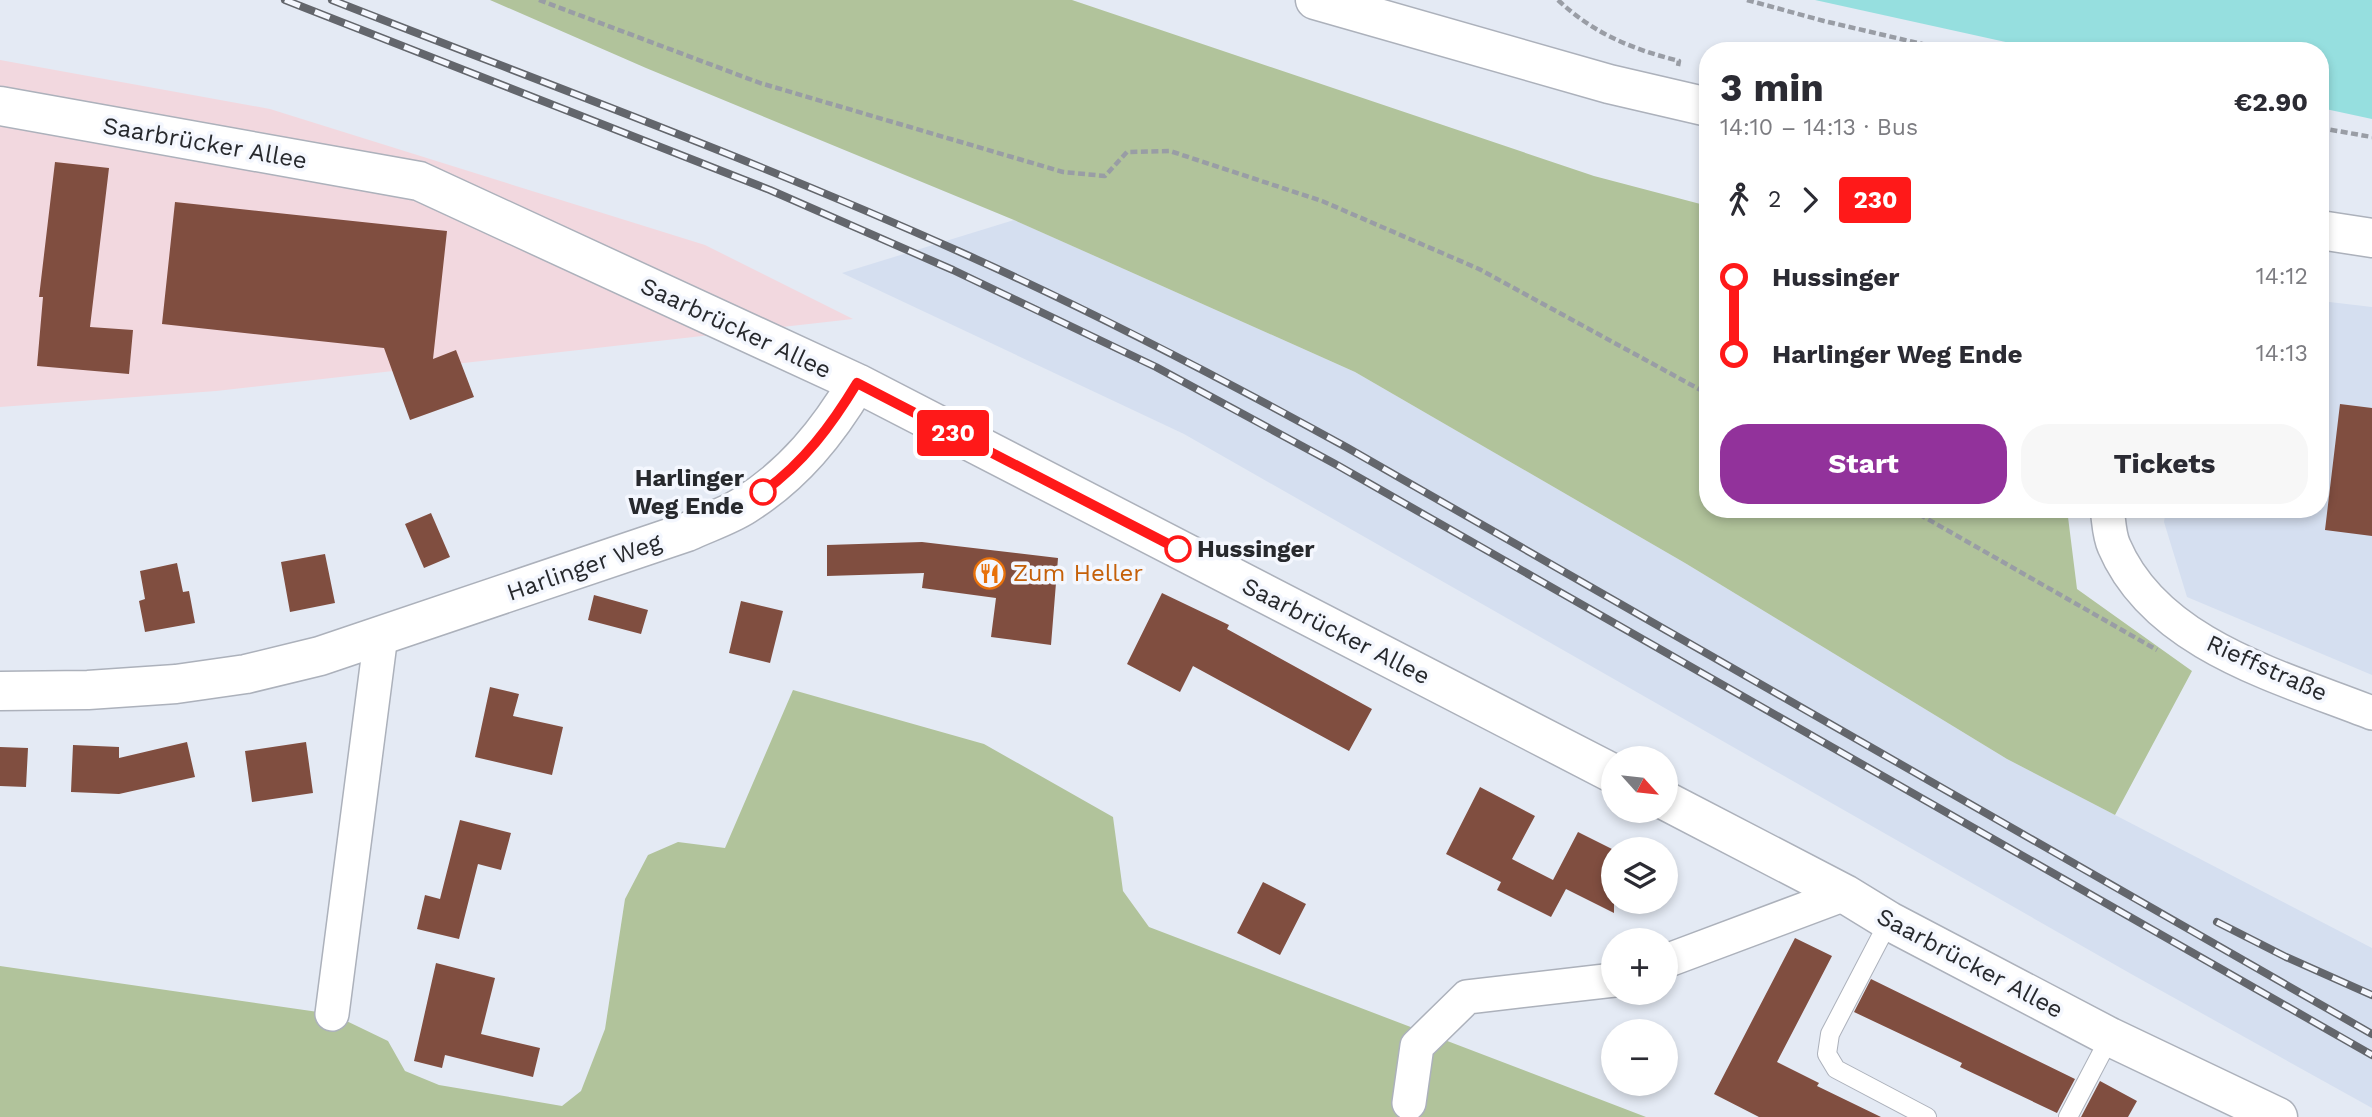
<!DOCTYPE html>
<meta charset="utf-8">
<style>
body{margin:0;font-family:"Work Sans",sans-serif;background:#f7f7f7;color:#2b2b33;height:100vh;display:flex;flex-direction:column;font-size:26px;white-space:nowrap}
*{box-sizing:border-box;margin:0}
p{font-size:23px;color:#7c7c81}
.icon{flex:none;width:38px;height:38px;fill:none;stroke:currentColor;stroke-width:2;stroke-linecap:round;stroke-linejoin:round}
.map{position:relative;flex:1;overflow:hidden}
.drawer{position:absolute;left:1699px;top:42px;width:630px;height:476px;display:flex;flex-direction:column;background:#fff;border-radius:28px;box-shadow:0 4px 10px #0003}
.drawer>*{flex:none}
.badge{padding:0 14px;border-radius:5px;font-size:24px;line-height:46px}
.needle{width:46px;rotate:117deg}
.buttons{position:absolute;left:1601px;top:746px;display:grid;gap:14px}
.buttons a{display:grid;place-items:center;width:77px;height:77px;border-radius:50%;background:#fff;box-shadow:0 4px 10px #0003;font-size:35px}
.map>.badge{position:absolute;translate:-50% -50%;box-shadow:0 0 0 4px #fff}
.legs{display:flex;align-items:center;gap:10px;height:77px;padding:0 21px;font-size:23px}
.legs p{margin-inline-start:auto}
.overview{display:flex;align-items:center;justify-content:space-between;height:119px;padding:0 21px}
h1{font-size:38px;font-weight:700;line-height:52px}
.button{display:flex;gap:14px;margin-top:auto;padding:14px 21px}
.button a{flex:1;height:80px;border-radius:28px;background:#92329b;color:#fff;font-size:28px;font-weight:700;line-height:80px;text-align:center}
.button a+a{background:#f7f7f7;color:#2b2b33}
ul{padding:0 21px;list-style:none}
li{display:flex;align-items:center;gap:24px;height:77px;font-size:26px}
li i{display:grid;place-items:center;width:10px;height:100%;margin:0 9px;background:currentColor}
li i::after{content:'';width:18px;height:18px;margin:-9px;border:5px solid;border-radius:50%;background:#fff}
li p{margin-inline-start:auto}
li:first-child i{background:linear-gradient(#0000 50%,currentColor 0)}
li:last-child i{background:linear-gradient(currentColor 50%,#0000 0)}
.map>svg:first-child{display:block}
.commercial{fill:#f2d8df}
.built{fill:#d5dff0}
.green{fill:#b1c39b}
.water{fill:#96dfdf}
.building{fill:#804e40}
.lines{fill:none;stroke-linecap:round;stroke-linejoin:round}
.service-casing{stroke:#acb1bb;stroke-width:20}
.minor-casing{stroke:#acb1bb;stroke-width:36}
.tertiary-casing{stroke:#acb1bb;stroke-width:41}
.secondary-casing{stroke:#acb1bb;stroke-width:41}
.path{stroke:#999da5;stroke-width:4.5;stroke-dasharray:7 3.5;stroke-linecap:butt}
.service{stroke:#fff;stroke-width:18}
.minor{stroke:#fff;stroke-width:33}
.tertiary{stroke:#fff;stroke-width:38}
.secondary{stroke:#fff;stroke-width:38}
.rail-casing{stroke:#63666c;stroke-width:8}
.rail{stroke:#f4f7fe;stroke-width:5;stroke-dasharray:16;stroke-linecap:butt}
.line-1-casing{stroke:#fff;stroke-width:16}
.line-1{stroke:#ff1919;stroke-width:10}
.stop-1-dot{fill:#fff;stroke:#ff1919;stroke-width:3.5}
.labels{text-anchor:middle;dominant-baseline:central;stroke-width:7;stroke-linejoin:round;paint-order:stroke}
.street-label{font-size:24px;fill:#27292d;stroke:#f4f7fe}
.stop-label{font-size:24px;font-weight:bold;fill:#27292d;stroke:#f4f7fe;text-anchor:end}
.food-label{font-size:24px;fill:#c56008;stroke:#f4f7fe;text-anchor:start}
</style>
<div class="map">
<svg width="2372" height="1117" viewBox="0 0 2372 1117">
<rect width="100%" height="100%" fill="#e4eaf4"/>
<path class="commercial" d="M0,60L270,109L705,245L853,319L216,391L0,407Z"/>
<path class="built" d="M1014,220L1355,372L1685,563L2007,759L2372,948V1108L2133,975L1184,434L842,273Z
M2321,301L2372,307V675L2187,597L2164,522L2166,509H2320Z"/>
<path class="green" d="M490,0H1072L1594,176L1708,206V509H2067L2077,589L2192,671L2115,815L2007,759L1685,563L1355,372L1014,220L646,68Z
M793,690L984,744L1113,817L1123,891L1149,927L1646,1117H0V966L332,1014L388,1041L405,1071L439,1085L562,1106L581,1091L605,1029L625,899L648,855L678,842L725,848Z"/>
<path class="water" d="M1815,0H2372V119L2321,108L2320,51H2047Z"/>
<path class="building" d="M55,162L109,168L90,327L133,330L129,374L37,366L43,297H39Z
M175,202L447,231L433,359L456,350L474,397L410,420L384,348L162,324Z
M2340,404L2372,408V536L2325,530Z
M431,513L450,557L424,568L405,524Z
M922,542L1058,558L1051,645L991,637L996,598L922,588L924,573L827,576V545Z
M325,554L335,603L290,612L281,562Z
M177,563L183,592L189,591L195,623L145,632L139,601L145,599L140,571Z
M1162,593L1229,625L1227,629L1372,709L1349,751L1193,666L1180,692L1127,664Z
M594,595L648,610L641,634L588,620Z
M741,601L783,611L770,663L729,653Z
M490,687L519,694L513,716L563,727L552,775L475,757Z
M187,742L195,777L119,794L71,792L73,745L119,747V758Z
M306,742L313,793L252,802L245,751Z
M0,747L28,748L26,787L0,786Z
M1480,787L1535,816L1512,859L1553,880L1578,832L1614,850V913L1566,889L1551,917L1497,890L1501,882L1446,854Z
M460,820L511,833L501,870L478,864L459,939L417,929L425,895L440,899Z
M1263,882L1306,904L1280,955L1237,933Z
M1795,938L1832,956L1777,1062L1819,1083L1817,1086L1881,1117H1759L1714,1094Z
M436,963L495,978L481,1034L540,1048L533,1077L445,1055L442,1068L414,1061Z
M1871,979L2075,1079L2057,1113L1960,1067L1962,1063L1854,1012Z
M2100,1081L2137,1101L2128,1117H2081Z"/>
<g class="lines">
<defs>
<path id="service" d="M1889,921L1830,1034L1827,1054L1836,1069L1927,1117
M2068,1117L2110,1037"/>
<path id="minor" d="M2107,509C2109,521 2109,535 2114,546C2156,645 2281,677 2372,713
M1666,961L1845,894
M332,1014L381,635
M1409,1103L1417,1046L1467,997L1614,980"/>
<path id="tertiary" d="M0,106L419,181L857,383L1614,774
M0,691L88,690L176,684L246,674L320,656L687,532C706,523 728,516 745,505C794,474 828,432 857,383
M1666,801L1845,894L1889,921L2110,1037L2278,1117"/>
<path id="secondary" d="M1315,0L1609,84L1708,107
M2320,230L2372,238"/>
</defs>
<use href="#service" class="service-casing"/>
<use href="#minor" class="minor-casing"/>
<use href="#tertiary" class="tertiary-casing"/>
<use href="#secondary" class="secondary-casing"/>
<path class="path" d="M539,0L760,83L1063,172L1105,176L1127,152L1170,151L1322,201L1479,269L1708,394
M1558,0C1594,34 1632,49 1679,61L1678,66
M1747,0L1824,21L1952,51
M2320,128L2372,137
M1910,509L2157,650"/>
<use href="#service" class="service"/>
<use href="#minor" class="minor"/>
<use href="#tertiary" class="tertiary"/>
<use href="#secondary" class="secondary"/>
<defs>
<path id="rail" d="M285,0L770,190L953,270L1156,367L1337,465L2372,1055
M332,0C541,82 753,159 958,251C1090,310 1219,377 1346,447L2372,1034
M2217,922L2286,957L2372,995"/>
</defs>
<use href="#rail" class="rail-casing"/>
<use href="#rail" class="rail"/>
</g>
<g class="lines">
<defs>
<path id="line-1" d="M763,492C804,462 831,426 857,383L1178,549"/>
</defs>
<use href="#line-1" class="line-1-casing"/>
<use href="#line-1" class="line-1"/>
</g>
<defs>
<symbol id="restaurant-ring" viewBox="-11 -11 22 22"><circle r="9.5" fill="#f4f7fe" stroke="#e8710a" stroke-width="1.5"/><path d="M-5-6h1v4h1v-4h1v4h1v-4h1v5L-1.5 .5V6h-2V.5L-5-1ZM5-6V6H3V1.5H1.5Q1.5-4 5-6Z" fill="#e8710a"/></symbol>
</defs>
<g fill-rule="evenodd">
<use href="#restaurant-ring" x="972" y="556" width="35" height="35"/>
</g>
<g class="stop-1-dot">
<circle cx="763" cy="492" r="12"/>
<circle cx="1178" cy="549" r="12"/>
</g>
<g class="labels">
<g class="street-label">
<text transform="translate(205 143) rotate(10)">Saarbrücker Allee</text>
<text transform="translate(736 328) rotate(25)">Saarbrücker Allee</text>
<text transform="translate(584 567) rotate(-19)">Harlinger Weg</text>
<text transform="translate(1336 631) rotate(27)">Saarbrücker Allee</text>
<text transform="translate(2267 668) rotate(24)">Rieffstraße</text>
<text transform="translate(1970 963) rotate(28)">Saarbrücker Allee</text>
</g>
<g class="stop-label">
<text x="744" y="478">Harlinger<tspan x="744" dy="28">Weg Ende</tspan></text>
<text x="1197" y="549" text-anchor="start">Hussinger</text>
</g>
<g class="food-label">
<text x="1013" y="573">Zum Heller</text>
</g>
</g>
</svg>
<div class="buttons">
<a><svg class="needle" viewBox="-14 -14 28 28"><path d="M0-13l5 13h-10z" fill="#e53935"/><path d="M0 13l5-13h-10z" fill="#7c7c81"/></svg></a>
<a><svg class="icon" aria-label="layers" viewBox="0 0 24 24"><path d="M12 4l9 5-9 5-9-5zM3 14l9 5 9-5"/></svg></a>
<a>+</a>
<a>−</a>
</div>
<b class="badge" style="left:953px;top:433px;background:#ff1919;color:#fff">230</b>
<section class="drawer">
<div class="overview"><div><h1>3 min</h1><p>14:10 – 14:13 · Bus</p></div><b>€2.90</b></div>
<div class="legs"><svg class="icon" aria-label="walk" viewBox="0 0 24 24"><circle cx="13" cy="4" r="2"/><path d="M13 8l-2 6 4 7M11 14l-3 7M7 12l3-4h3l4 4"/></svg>2<svg class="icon" aria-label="forward" viewBox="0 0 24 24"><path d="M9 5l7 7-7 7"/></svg><b class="badge" style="background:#ff1919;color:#fff">230</b></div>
<ul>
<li><i style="color:#ff1919"></i><b>Hussinger</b><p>14:12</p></li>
<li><i style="color:#ff1919"></i><b>Harlinger Weg Ende</b><p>14:13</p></li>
</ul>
<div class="button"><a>Start</a><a>Tickets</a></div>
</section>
</div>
